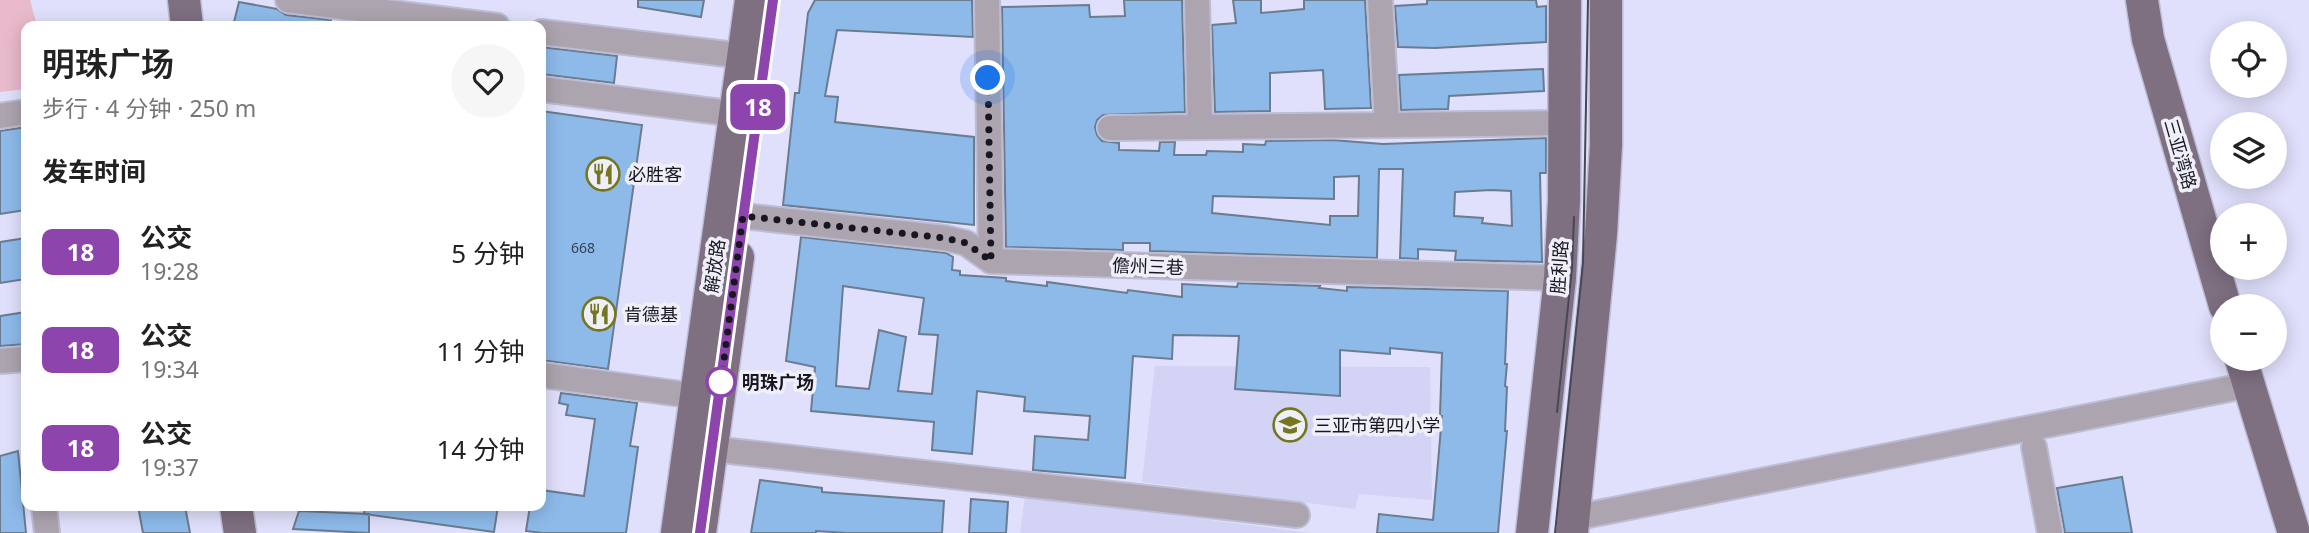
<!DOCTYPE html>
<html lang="zh">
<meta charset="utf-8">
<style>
body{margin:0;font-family:"Noto Sans","Noto Sans SC",sans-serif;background:#f6f6f6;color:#222;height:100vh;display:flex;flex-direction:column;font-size:26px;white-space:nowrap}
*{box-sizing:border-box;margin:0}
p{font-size:23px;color:#767676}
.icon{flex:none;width:38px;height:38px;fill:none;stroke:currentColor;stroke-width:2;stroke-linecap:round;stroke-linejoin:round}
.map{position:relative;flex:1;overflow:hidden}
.side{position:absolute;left:21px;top:21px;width:525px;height:490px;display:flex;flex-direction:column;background:#fff;border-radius:14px;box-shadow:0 4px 18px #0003}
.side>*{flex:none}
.badge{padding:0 14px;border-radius:10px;font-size:24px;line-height:46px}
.fabs{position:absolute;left:2210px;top:21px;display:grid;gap:14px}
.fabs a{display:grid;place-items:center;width:77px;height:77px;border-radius:50%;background:#fff;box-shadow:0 4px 18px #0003;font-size:35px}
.you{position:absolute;width:35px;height:35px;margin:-18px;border:5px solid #fff;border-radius:50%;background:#1a73e8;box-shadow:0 0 0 10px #1a73e833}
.map>.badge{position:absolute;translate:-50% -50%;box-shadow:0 0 0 4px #fff}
h2{padding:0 21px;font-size:26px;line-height:63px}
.round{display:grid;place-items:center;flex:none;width:74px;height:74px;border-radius:37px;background:#f6f6f6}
.overview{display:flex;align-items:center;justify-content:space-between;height:119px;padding:0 21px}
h1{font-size:33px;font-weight:600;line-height:52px}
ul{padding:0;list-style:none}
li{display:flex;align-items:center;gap:21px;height:98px;padding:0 21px}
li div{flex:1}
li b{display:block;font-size:26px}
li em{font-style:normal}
li .badge{min-width:77px;font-weight:700;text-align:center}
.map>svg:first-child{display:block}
.built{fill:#d3d3f6}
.green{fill:#e9bacb}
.building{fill:#8ebaea;stroke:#697c90;stroke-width:2;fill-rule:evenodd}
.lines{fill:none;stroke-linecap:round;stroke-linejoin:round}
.minor-casing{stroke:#bcbcd5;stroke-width:28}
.major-casing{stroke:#bcbcd5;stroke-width:35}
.minor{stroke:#aca4ae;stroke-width:24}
.major{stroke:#7e6f81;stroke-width:32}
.tram{stroke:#474755;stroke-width:2}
.line-casing{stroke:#fff;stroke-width:16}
.line{stroke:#8e44ad;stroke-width:10}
.walk{stroke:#181721;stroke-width:7;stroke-dasharray:0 12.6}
.stop-dot{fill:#fff;stroke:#8e44ad;stroke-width:3.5}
.labels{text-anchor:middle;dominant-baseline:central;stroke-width:7;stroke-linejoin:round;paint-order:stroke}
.number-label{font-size:14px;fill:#364053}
.street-label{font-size:18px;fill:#181721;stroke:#efeffa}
.poi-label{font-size:18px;fill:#181721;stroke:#efeffa;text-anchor:start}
.stop-label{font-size:18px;font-weight:bold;fill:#181721;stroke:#efeffa;text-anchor:start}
</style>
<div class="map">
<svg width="2309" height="533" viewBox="0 0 2309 533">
<rect width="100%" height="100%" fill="#e0e0fc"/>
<path class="built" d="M1155,366L1430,367L1432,500L1359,494L1355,509L1142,482Z
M1025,496L1310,533H1020Z"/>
<path class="green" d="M0,0H30L37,26H26V89L0,92Z"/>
<path class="building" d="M638,0H704L701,17L638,7Z
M815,0H972L973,37L837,30L825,96L838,97L835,122L974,137V225L783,205L795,93H799L808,13Z
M1124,0H1182L1185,112L1103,115L1097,120L1095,127L1097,135L1102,141L1119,143V150L1159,151L1160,142H1175L1174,155H1206L1207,151L1243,152V144L1265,145L1266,141L1332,140L1383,144L1546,138V173H1540L1542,262L1455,260L1456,251L1418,249V259L1400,258L1403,169H1379L1377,258L1150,251V243H1123V250L1006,247L1002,7L1089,5L1090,17L1125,16ZM1359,176L1358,216H1330V225L1212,213L1213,196L1334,199V177ZM1491,190L1511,191L1512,226L1482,223L1483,218L1454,216L1455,192Z
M1233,0H1261V13L1304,9V0H1365L1371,108L1325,109L1323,70L1270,73V111L1215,112L1212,25L1236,23Z
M1427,0H1536L1537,7L1546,6V42L1435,48L1398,47L1395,6L1427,4Z
M239,2L277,9L286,15L331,20L330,26H233Z
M541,47L617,56L614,83L541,74Z
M1543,69L1544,91L1449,96L1448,109L1401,110L1399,75Z
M541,111L642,125L608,369L541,360Z
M26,127V210L0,214V131Z
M801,237L946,253L953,257L952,270L960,271V275L1006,278V281L1047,286V282L1127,293L1128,290L1182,297V284L1237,287L1238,283L1320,286L1319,288L1347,291V287L1508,291L1505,364H1507L1505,386L1507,387L1505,431H1507L1498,533H1377L1379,514L1433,520L1442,416H1440L1442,353L1390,348V354L1340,350V396L1235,389L1239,336L1173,335L1172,359L1133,356L1125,478L1033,470L1035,436L1088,440L1090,416L1024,411L1025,397L977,391L972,454L932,450L934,422L811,411L815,367L786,361ZM843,286L924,298L919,334L938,335L932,394L898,391L906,337L879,330L869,389L836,386Z
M26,238V279L0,283V242Z
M26,312V344L0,346V316Z
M561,393L637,403L630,446L638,447L626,533H543L526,531L530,506H541V490L584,496L595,419L566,415L568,405L559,403Z
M18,451L26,533H0V456Z
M2122,477L2132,533H2065L2057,488Z
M760,480L822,488V492L944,501L942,533H848L816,531V533H751Z
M971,499L1008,502L1006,533H969Z
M138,506H185L190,533H143Z
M365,506H498L494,532L364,514Z
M299,511L369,514V533L293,529Z"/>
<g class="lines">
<defs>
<path id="minor" d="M288,0L497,26
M987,0L991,261
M1197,0L1200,127
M1380,0L1387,125
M541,32L744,56
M541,89L736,114
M0,116L26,112
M1110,128L1564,123
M743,216L945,238L966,243L991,261L1560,278
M0,361L26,359
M541,375L696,396
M2034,447L2050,533
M712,449L1297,515
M44,506L47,533
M1573,518L2249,385"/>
<path id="major" d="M184,0L187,26
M2142,0L2148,39L2225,306
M2241,359L2294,533
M236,506L240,533
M677,533L751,0
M700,533L738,257
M1532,533L1560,278L1564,200L1565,0
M1572,533L1601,234L1606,145V0"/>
</defs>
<use href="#minor" class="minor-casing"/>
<use href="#major" class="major-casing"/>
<use href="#minor" class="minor"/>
<use href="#major" class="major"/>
<path class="tram" d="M1557,412L1572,268L1574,217
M1555,533L1583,263L1588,0"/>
</g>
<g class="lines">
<defs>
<path id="line" d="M700,533L773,0"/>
</defs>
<use href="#line" class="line-casing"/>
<use href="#line" class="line"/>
<path class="walk" d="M721,382L743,216L945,238L966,243L991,261L988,78"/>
</g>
<defs>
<symbol id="restaurant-ring" viewBox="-11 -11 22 22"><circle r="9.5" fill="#efeffa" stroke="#75771f" stroke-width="1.5"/><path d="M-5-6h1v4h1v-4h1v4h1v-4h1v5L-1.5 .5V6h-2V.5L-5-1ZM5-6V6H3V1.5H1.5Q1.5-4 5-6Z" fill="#75771f"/></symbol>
<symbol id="school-ring" viewBox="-11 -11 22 22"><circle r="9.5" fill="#efeffa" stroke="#75771f" stroke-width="1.5"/><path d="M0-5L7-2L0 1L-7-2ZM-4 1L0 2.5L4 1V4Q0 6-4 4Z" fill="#75771f"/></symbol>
</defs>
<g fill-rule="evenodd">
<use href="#restaurant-ring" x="584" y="155" width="38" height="38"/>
<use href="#restaurant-ring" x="580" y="295" width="38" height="38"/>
<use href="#school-ring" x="1271" y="406" width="38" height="38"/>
</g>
<circle class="stop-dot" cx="721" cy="382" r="14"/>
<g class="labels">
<g class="number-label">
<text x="583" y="247">668</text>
</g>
<g class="street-label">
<text transform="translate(2181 154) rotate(74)">三亚湾路</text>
<text transform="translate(714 266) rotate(-82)">解放路</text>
<text transform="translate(1148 266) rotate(2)">儋州三巷</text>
<text transform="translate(1559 267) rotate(-86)">胜利路</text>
</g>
<g class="poi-label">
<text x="628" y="174">必胜客</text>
<text x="624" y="314">肯德基</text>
<text x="1314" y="425">三亚市第四小学</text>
</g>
<g class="stop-label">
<text x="742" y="382">明珠广场</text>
</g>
</g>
</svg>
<div class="fabs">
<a><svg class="icon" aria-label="locate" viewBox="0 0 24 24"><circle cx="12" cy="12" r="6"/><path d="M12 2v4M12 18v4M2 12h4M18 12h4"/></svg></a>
<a><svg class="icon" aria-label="layers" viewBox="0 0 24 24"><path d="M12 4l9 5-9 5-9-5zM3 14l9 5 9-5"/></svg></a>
<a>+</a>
<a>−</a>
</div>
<div class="you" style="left:988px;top:78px"></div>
<b class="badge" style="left:758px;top:107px;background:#8e44ad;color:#fff">18</b>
<section class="side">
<div class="overview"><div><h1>明珠广场</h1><p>步行 · 4 分钟 · 250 m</p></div><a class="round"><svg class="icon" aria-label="heart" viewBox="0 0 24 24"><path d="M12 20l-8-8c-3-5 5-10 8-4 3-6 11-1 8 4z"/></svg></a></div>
<h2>发车时间</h2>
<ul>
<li><span class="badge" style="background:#8e44ad;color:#fff">18</span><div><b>公交</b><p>19:28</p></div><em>5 分钟</em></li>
<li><span class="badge" style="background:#8e44ad;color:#fff">18</span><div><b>公交</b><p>19:34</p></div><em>11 分钟</em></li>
<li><span class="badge" style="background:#8e44ad;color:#fff">18</span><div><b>公交</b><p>19:37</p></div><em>14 分钟</em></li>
</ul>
</section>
</div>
